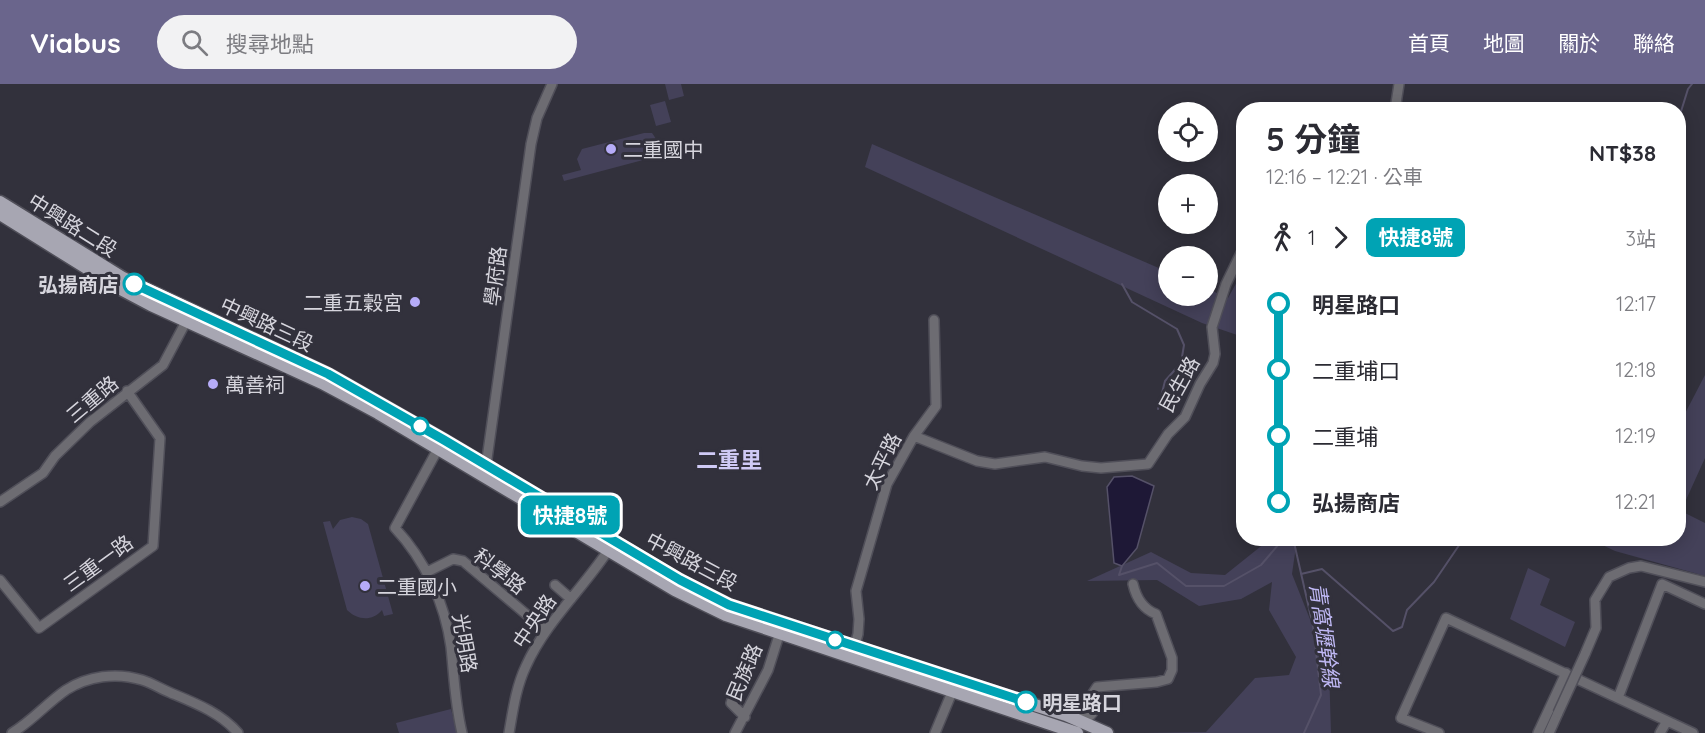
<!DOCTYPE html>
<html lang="zh-TW">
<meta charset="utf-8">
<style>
body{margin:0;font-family:Quicksand,"Noto Sans TC",sans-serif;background:#f2f2f3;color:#2b2b33;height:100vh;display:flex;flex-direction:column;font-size:22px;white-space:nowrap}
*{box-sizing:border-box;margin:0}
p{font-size:20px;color:#7c7c81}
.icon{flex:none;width:33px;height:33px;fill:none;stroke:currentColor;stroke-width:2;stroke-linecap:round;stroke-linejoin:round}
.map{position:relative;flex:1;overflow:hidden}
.drawer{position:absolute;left:1236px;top:18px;width:450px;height:444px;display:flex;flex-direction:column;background:#fff;border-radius:24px;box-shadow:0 3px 15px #0003}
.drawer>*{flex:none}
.badge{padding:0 12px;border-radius:9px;font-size:21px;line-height:39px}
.controls{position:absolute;left:1158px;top:18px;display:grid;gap:12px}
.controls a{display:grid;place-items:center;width:60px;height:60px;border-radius:50%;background:#fff;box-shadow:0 3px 15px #0003;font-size:30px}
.map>.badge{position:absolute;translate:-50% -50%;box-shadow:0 0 0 3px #fff}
.legs{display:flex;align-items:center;gap:9px;height:66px;padding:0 30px;font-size:20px}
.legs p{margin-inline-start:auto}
.overview{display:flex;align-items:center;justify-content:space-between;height:102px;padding:0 30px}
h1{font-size:33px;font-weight:700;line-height:45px}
ul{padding:0 30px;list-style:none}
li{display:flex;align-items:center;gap:21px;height:66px;font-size:22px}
li i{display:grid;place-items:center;width:9px;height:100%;margin:0 8px;background:currentColor}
li i::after{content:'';width:15px;height:15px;margin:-8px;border:4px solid;border-radius:50%;background:#fff}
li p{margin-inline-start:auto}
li:first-child i{background:linear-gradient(#0000 50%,currentColor 0)}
li:last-child i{background:linear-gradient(currentColor 50%,#0000 0)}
header{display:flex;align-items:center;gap:36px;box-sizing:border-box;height:84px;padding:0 30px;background:#6a658c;color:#fff}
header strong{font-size:28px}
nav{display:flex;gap:33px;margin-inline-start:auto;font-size:21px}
.search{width:420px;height:54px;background:#f2f2f3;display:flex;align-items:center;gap:15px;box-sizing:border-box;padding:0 21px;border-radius:33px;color:#7c7c81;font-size:22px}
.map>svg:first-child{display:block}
.green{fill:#444159}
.water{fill:#1e1836;stroke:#555168;stroke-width:1.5}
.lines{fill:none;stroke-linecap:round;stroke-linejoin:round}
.stream{stroke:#555168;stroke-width:2}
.minor-casing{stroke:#504f59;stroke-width:12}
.major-casing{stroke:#504f59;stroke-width:15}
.minor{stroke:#6d6c72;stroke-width:9}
.major{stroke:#a7a6b2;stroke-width:12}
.minor-bridge-casing{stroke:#504f59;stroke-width:12;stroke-linecap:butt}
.minor-bridge{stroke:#6d6c72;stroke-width:9}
.line-1-casing{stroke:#fff;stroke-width:14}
.line-1{stroke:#00a3b4;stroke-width:9}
.poi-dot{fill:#b6acf8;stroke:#32313c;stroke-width:2}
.stop-1-dot{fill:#fff;stroke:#00a3b4;stroke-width:3}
.labels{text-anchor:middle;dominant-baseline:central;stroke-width:6;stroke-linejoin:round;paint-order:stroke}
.poi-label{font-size:20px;fill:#d6d5dd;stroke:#32313c;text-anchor:start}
.street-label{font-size:20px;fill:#d6d5dd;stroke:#32313c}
.stop-label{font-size:20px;font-weight:bold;fill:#d6d5dd;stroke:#32313c;text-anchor:end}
.water-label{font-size:21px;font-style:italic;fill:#bfb8f4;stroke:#32313c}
.quarter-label{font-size:22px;font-weight:bold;fill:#cfcaf5;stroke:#32313c}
</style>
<header>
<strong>Viabus</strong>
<div class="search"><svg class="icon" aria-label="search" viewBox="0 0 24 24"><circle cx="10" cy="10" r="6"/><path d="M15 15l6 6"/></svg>搜尋地點</div>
<nav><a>首頁</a><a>地圖</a><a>關於</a><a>聯絡</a></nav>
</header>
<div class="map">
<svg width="1705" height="649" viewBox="0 0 1705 649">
<rect width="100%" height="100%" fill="#32313c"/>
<path class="green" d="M665,0H681L684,12L669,16Z
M665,17L671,38L656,42L650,21Z
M644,49H652C657,56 659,59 658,67L676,63L677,67L564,97L562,91L581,86L577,75L582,65Z
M872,60L1168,188V212H1208V205L1228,214L1243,187V253L1202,239L865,83Z
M1705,291V374L1681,427L1705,439V492L1615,467L1590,455L1678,454L1679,341Z
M352,433L361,435L368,440L393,530L384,532L382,526C372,538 357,536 347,526L323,438L330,437L333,445L340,436Z
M1270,455H1297L1292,490L1329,583L1331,649H1143L1206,648L1255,594L1289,591L1296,573L1269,526L1272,498L1241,515L1199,522L1157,496L1087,497L1151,468L1191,489L1225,491Z
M1528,484L1550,495L1540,521L1575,538L1565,563L1510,535Z
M451,625L457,649H399L396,639Z"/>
<path class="water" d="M1132,392L1154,402L1137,464L1122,482L1114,479L1107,403L1114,393Z"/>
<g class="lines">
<path class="stream" d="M1678,37L1688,5L1692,0
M1678,140L1684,157L1678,166
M1122,200L1132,218L1177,245L1184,261L1181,279L1165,297L1158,325
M1293,454L1313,542L1321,611L1304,649
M1122,482L1119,491L1157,479L1186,502H1224L1261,481L1284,454
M1301,490L1322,485L1393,547L1402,543L1407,526L1434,498L1464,454"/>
<defs>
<path id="minor" d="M1395,26L1399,0
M914,352L977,377L995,380L1045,373L1082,382L1101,384L1148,380L1168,350L1185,333L1200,300L1213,279L1215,270L1212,243L1226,200L1244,163
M440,361L395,444C425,476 445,519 451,563C454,592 455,620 462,649
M484,386L486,382L531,60L537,34L552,0
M0,418L43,389L55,372L90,338L163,281L189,232
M427,488L453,475L463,477L546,547
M0,496L39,544L153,462L160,354L127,307
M555,501L571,515
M853,567L858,550L859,535L856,507L887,400L914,352L936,322L934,236
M1585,570L1596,544L1595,516L1609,493L1629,484L1641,482L1705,498
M1618,614L1662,500L1705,520
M1075,631L1087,634C1097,628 1096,619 1093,609L1097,603L1157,598L1168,595L1172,586V574L1156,530C1143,525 1136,513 1133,500
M745,633L731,619L747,574
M12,649C32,637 47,619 66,606C88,592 116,588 142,596C152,599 161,605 171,609C195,619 221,629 238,649
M509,649C513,626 516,603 526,582C546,537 585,503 611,462
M735,649L768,586L781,545
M935,649L955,601
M1439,649L1401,634L1446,534L1693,649
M1538,649L1566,589
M1549,649L1558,629
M1660,649L1667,637"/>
<path id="major" d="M0,118L123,194L328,290L444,356L680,497L729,521L915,583L1066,631L1107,649
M0,130L117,203L151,221L322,299L378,329L675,506L726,531L1077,649"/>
</defs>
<use href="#minor" class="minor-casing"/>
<use href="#major" class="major-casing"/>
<use href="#minor" class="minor"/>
<use href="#major" class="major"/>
<defs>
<path id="minor-bridge" d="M1558,629L1585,570"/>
</defs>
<use href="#minor-bridge" class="minor-bridge-casing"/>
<use href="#minor-bridge" class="minor-bridge"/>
</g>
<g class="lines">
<defs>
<path id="line-1" d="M134,200L328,290L444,356L680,496L729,521L1026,618"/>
</defs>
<use href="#line-1" class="line-1-casing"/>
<use href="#line-1" class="line-1"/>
</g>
<g class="poi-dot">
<circle cx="611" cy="65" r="6"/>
<circle cx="415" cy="218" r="6"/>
<circle cx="213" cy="300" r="6"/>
<circle cx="365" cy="502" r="6"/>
</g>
<g class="stop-1-dot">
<circle cx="134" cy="200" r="10"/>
<circle cx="420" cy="342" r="8"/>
<circle cx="835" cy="556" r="8"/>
<circle cx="1026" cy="618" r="10"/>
</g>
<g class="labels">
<g class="poi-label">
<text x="623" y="65">二重國中</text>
<text x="403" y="218" text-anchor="end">二重五穀宮</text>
<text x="225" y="300">萬善祠</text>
<text x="377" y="502">二重國小</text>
</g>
<g class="street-label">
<text transform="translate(73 141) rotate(32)">中興路二段</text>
<text transform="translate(495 192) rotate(-83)">學府路</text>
<text transform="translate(267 240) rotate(25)">中興路三段</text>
<text transform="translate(1179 300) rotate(-61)">民生路</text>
<text transform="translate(92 315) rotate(-40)">三重路</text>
<text transform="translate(882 377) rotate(-64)">太平路</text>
<text transform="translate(692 477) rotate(28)">中興路三段</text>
<text transform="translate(98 479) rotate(-36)">三重一路</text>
<text transform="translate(500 487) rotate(38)">科學路</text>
<text transform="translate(534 537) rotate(-56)">中央路</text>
<text transform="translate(465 559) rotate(80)">光明路</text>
<text transform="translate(744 588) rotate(-67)">民族路</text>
</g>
<g class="stop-label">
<text x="118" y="200">弘揚商店</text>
<text x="1042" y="618" text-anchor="start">明星路口</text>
</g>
<g class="water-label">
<text transform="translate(1325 551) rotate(82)">青窩壢幹線</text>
</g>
<g class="quarter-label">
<text x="729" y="376">二重里</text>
</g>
</g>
</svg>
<div class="controls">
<a><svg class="icon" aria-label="locate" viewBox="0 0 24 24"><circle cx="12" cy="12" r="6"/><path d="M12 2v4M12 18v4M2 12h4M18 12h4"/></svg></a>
<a>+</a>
<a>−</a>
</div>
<b class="badge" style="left:570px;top:431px;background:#00a3b4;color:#fff">快捷8號</b>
<section class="drawer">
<div class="overview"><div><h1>5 分鐘</h1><p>12:16 – 12:21 · 公車</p></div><b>NT$38</b></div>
<div class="legs"><svg class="icon" aria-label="walk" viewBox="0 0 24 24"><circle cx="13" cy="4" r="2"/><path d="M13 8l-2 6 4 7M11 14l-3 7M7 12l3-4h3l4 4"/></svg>1<svg class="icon" aria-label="forward" viewBox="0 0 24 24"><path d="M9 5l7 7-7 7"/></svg><b class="badge" style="background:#00a3b4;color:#fff">快捷8號</b><p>3站</p></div>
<ul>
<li><i style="color:#00a3b4"></i><b>明星路口</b><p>12:17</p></li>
<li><i style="color:#00a3b4"></i><span>二重埔口</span><p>12:18</p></li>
<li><i style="color:#00a3b4"></i><span>二重埔</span><p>12:19</p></li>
<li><i style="color:#00a3b4"></i><b>弘揚商店</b><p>12:21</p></li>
</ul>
</section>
</div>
